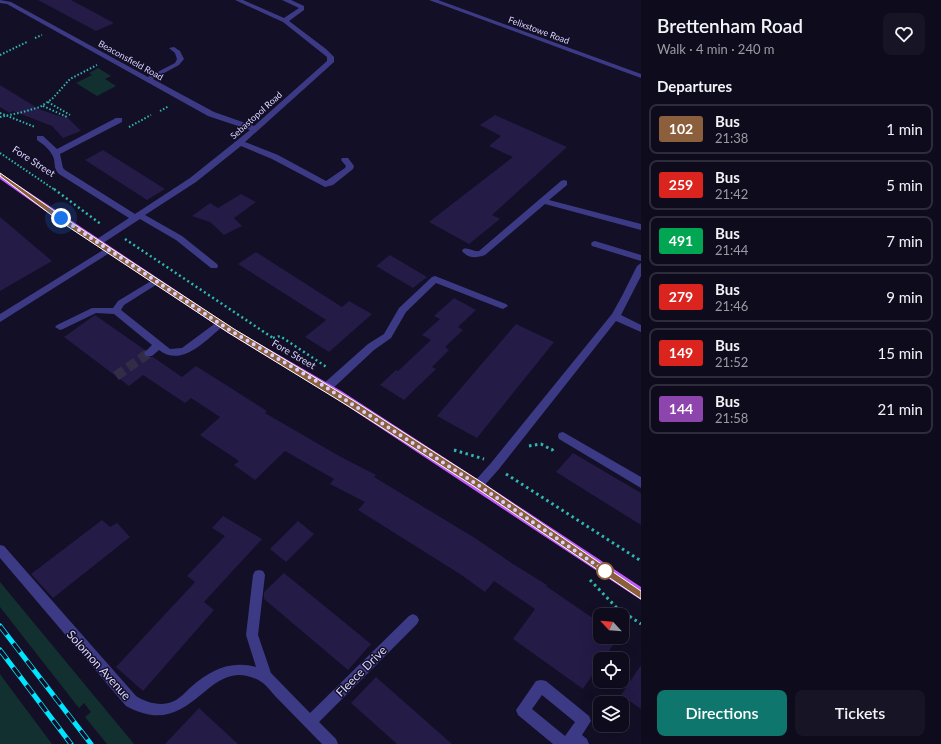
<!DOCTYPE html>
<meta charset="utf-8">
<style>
body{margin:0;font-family:Lato,sans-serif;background:#171425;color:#f1f3f6;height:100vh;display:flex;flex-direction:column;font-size:15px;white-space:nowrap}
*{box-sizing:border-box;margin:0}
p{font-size:13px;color:#9b9ba3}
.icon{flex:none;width:22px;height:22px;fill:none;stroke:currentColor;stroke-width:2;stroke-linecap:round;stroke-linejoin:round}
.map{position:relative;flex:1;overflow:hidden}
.sheet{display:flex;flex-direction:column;background:#0e0b1c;width:300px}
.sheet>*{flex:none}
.badge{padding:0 8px;border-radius:3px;font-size:14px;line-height:26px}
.needle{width:26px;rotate:296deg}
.buttons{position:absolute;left:593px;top:608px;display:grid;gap:8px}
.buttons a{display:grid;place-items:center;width:36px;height:36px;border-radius:8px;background:#0e0b1c;box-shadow:0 4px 16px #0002,0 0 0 1px #2e2b3b;font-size:20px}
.you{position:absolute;width:20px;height:20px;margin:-10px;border:3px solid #fff;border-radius:50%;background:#1a73e8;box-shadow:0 0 0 6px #1a73e833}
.map>.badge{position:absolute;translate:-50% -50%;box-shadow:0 0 0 2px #fff}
h2{padding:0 16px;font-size:15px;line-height:36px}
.round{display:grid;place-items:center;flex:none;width:42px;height:42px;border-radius:8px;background:#171425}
.headline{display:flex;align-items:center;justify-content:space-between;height:68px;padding:0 16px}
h1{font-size:19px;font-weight:600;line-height:30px}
.primary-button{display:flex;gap:8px;margin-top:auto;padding:8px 16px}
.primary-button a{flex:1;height:46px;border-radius:8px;background:#0f766e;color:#fff;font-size:16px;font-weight:600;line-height:46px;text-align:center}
.primary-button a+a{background:#171425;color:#f1f3f6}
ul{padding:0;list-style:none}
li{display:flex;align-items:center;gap:12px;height:50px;margin:0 8px 6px;padding:0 8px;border:2px solid #2e2b3b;border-radius:8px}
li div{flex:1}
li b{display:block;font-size:15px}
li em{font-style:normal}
li .badge{min-width:44px;font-weight:700;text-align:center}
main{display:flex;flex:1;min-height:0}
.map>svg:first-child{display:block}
.green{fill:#12302f}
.building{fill:#241b47}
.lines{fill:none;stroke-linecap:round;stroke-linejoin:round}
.minor-tunnel{stroke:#312d47;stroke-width:10;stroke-dasharray:10 4.5;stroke-linecap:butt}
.path-far2{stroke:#2fb8b0;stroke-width:2;stroke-dasharray:1.5 2;stroke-linecap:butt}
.path-far1{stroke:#2fb8b0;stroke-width:2.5;stroke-dasharray:2 3;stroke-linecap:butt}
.path{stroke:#2fb8b0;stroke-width:3;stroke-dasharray:2.5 3.5;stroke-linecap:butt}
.minor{fill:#3d3a85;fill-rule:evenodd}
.major{fill:#c25bff;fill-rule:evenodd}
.rail-casing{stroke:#00e5ff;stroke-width:5}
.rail{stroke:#130f26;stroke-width:3.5;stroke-dasharray:11;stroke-linecap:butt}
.line{fill:#8b5e3c;stroke:#fff}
.walk{stroke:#d9d4ff;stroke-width:4;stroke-dasharray:0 7.2}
.stop-dot{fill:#fff;stroke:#8b5e3c;stroke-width:2}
.labels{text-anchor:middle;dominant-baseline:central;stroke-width:3;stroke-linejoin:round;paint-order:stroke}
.far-street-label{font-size:9px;fill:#d9d4ff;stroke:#130f26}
.street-label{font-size:10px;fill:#d9d4ff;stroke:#130f26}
.near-street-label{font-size:12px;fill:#d9d4ff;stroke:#130f26}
</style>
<main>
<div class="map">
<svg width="641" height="744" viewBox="0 0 641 744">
<rect width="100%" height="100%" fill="#130f26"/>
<path class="green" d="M98,68L111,76L105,79L116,86L97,96L76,83L92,75L89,73Z
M0,582L134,744H107L85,717L91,712L84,703L79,708L0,607Z
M0,674L5,681L52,744H0Z"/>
<path class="building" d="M38,0H71L114,23L96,31Z
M0,85L39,109L62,117L65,115L81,131L63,138L52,126L13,111L10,113L0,107Z
M495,115L567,147L492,215L500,219L469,244L429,222L513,157L489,146L501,136L480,125Z
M103,150L165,189L147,200L85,160Z
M241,194L256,202L234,218L242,226L224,235L210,222L192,216L210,203L218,208Z
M0,217L52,261L0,291Z
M256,252L342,307L349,301L372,314L329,352L305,337L326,320L238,264Z
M390,255L427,277L413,288L376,266Z
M454,298L476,310L458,327L463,330L445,347L449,350L432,367L436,369L404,400L380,385L396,370L398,371L431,340L422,335L440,319L434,316Z
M95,315L145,350L143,353L145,357H153L182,377L196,366L267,411L265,413L341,457L376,475L374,477L475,538L513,564L547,585L546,586L600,623V637H618L604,659H600V664L583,689L513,639L535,609L494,581L485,592L460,574L358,510L365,502L330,484L334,479L285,451L255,480L234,465L239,461L200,435L220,417L191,398L185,403L143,375L129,386L64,337Z
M516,324L554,342L477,438L437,416Z
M573,453L641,493V525L556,472Z
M223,516L262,539L204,602L214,610L143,691L116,667L195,582L187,576L225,536L212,528Z
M102,520L110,527L117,523L130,537L53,598L31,574Z
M298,521L314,534L286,562L270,549Z
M284,573L371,644L348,670L264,599V592Z
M641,665V709L621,695Z
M376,677L452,744H397L351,703Z
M199,708L238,744H165Z"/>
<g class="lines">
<path class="minor-tunnel" d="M116,376L149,353"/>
<path class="path-far2" d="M35,38L42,35
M0,55L27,42
M48,102L70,115
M43,106L67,117
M160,111L169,106
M0,113L35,127
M0,117L23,112L40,107L52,99L70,79L97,65
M129,127L151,115
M0,153L55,190"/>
<path class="path-far1" d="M54,189L102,225
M125,239L273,338
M273,338L280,336L328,368"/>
<path class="path" d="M529,446L541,444L552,450L555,447
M454,450L484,459
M506,474L641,561
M590,580L616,607L641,624"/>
<path class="minor" d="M0,0L11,2L148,77L175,63L177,59L175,53L169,48L174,47L180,51L184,59L179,65L153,79L214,112L254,126L327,61V57L283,22L235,0H243L284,18L299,8L282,0H291L304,6V10L289,21L326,49L334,57V62L245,142L278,155L326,181L345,168L346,166L341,160L342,158H348L354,166L353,169L333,185L325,187L272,159L241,146L196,182L145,215L182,236L217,264L218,266L217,268H211L176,240L140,219L100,245H94L93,243L94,241L129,218L59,174C54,169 55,165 54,159C51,150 44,145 37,140V136H43L57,149L116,118H122V122L60,154L63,168L65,170L135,214L190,178L250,130L208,116L7,4L0,3Z
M429,0H438L641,74V78Z
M564,180L567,181V185L549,200L641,224V230L545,204L485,255C476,258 469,259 462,251L463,249C469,247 473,252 479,251L561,181Z
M595,241L641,255V261L592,246L591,244L592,242Z
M108,247L112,250L111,252L0,322V314Z
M641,263V276L621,315L641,325V332L616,321L499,469L482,488L478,490L474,488L472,485L474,482L491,463L612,314L622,296L637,266Z
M435,276L506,304L508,306L503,309L500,308L436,283L406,312L391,338L374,350L330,391H322L321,388L322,385L368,344L384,334L399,308L432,277Z
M156,278L161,281L159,283L124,305L121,310L170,349L182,348L217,322H223L225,324L223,326C206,340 182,368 159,350L152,356H146L144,353L152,345L114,314L96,313L63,329L60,330L55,327L57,325L92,308H113L118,301Z
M563,432L641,477V488L559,439L558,436L559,433Z
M0,545L4,546L136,696C147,703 162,707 174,701C181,698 186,691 191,687C210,670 231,660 256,667L246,635L253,575L255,571L259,570L263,571L265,575L258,635L271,673L310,713L409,616L413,614L417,616L419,620L417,624L319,722L336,739L338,744H322C307,729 292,713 277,698C272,693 266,684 260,681C206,651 195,744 126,706L0,558Z
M541,680L546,681L589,716L591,721L582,735L587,739L589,744H553L518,715L516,710L536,681ZM542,695L575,722L565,736L532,709Z"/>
<path class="major" d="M0,173L234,329L343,392L482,482L641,587V600L335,398L228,333L58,220L0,179Z"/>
<defs>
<path id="rail" d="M0,626L91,744
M0,650L71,744"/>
</defs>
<use href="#rail" class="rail-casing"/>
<use href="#rail" class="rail"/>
</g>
<path class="line" d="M0,173L63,217L234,329L354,401L481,482L641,591V599L638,597L475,487L348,406L229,333L58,220L0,176Z"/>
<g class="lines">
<path class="walk" d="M61,218L231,331L316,381L478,485L605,571"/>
</g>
<circle class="stop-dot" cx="605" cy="571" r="8"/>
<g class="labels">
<g class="far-street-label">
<text transform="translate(539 30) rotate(20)">Felixstowe Road</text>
<text transform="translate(131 60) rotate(29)">Beaconsfield Road</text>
<text transform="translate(256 115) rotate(-42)">Sebastopol Road</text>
</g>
<g class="street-label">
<text transform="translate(34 161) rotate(33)">Fore Street</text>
<text transform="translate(294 354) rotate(30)">Fore Street</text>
</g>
<g class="near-street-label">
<text transform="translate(99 665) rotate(48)">Solomon Avenue</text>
<text transform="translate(361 671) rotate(-45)">Fleece Drive</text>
</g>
</g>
</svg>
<div class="buttons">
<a><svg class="needle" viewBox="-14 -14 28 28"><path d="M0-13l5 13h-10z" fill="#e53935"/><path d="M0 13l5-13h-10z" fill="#9b9ba3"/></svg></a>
<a><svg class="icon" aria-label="locate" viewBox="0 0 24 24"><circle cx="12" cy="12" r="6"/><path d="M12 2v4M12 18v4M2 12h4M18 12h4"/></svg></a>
<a><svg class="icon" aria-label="layers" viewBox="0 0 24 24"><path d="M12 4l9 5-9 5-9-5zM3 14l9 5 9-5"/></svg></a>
</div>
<div class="you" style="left:61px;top:218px"></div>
</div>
<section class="sheet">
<div class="headline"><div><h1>Brettenham Road</h1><p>Walk · 4 min · 240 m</p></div><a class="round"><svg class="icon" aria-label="heart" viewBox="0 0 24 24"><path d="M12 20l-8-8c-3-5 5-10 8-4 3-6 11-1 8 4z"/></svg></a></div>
<h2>Departures</h2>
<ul>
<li><span class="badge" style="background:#8b5e3c;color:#fff">102</span><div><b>Bus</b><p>21:38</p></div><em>1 min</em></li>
<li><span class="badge" style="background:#dc241f;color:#fff">259</span><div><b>Bus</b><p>21:42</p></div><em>5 min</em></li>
<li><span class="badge" style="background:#00a651;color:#fff">491</span><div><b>Bus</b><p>21:44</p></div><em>7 min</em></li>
<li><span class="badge" style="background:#dc241f;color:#fff">279</span><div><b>Bus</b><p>21:46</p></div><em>9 min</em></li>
<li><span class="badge" style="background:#dc241f;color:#fff">149</span><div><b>Bus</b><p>21:52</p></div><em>15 min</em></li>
<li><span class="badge" style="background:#8e44ad;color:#fff">144</span><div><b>Bus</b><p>21:58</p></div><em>21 min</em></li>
</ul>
<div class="primary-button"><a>Directions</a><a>Tickets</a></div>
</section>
</main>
